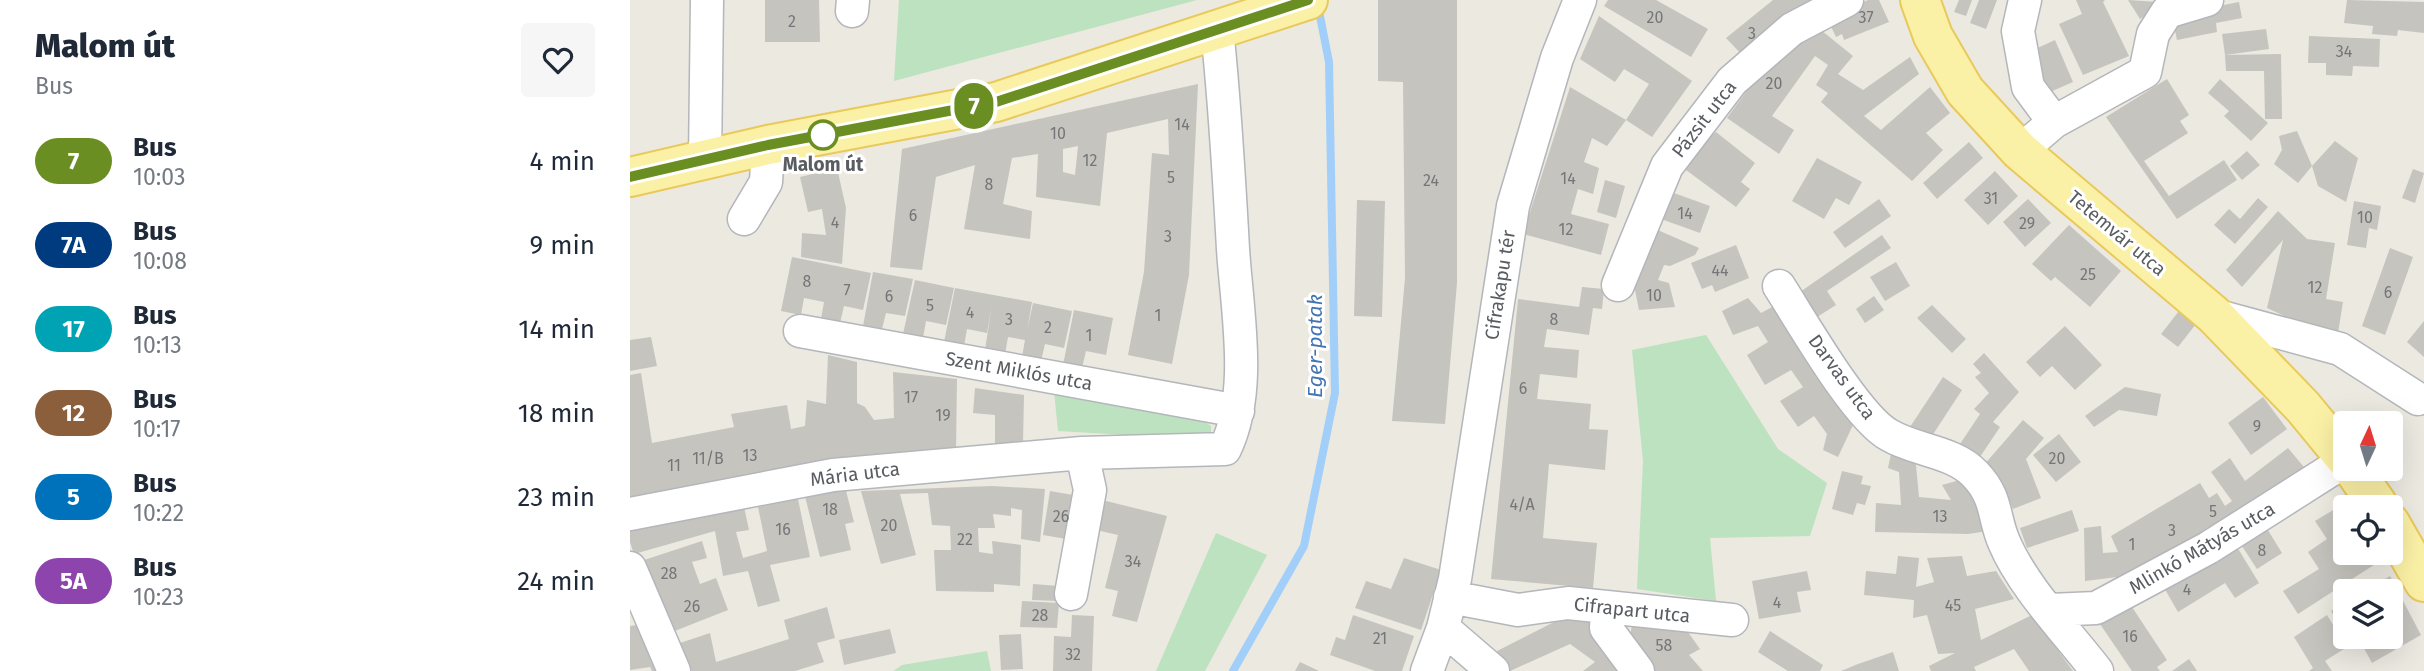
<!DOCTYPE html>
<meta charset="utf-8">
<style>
body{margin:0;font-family:"Fira Sans",sans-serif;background:#f6f6f7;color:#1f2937;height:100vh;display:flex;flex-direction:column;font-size:26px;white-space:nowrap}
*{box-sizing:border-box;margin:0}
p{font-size:23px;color:#747a83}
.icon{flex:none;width:38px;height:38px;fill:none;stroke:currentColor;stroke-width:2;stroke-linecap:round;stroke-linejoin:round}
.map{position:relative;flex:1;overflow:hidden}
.details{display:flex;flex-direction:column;background:#fff;width:630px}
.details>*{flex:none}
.badge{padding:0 14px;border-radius:23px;font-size:24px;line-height:46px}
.needle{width:46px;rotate:4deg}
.buttons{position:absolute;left:1703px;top:411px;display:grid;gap:14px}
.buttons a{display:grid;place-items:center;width:70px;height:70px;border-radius:7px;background:#fff;box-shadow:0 7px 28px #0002;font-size:35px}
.map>.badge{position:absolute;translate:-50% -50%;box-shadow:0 0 0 4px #fff}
.round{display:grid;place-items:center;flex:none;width:74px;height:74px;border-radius:7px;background:#f6f6f7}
.head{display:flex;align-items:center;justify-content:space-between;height:119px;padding:0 35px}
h1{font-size:33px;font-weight:800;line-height:52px}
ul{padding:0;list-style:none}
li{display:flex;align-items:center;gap:21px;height:84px;padding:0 35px}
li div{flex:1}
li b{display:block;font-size:26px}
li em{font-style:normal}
li .badge{min-width:77px;font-weight:700;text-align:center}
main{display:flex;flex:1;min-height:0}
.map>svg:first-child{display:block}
.green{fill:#bde2bf}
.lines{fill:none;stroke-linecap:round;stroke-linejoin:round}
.stream{stroke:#a1cffa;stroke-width:8}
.building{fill:#c6c4be;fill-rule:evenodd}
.minor-casing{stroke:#b3b6bb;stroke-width:35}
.major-casing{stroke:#eac95b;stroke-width:42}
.minor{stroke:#fff;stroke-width:32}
.major{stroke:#fbf1a6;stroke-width:38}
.line-casing{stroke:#fff;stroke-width:16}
.line{stroke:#6b8e23;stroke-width:10}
.stop-dot{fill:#fff;stroke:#6b8e23;stroke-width:3.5}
.labels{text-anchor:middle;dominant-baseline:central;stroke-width:6;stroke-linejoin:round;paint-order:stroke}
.number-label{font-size:16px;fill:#747678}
.street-label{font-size:19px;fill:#595c61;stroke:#fff}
.stop-label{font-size:19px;font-weight:bold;fill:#595c61;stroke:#fff}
.water-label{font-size:21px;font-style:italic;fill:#4375b3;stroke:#fff}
</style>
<main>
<section class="details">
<div class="head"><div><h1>Malom út</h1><p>Bus</p></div><a class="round"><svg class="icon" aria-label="heart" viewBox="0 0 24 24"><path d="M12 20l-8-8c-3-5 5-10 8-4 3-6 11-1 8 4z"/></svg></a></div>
<ul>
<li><span class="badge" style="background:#6b8e23;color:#fff">7</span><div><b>Bus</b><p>10:03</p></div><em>4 min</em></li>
<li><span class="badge" style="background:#003b80;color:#fff">7A</span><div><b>Bus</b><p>10:08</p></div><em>9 min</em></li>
<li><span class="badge" style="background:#00a3b4;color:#fff">17</span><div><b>Bus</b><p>10:13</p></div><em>14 min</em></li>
<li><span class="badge" style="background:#8b5e3c;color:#fff">12</span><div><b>Bus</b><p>10:17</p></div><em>18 min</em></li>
<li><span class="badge" style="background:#0072bc;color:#fff">5</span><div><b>Bus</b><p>10:22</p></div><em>23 min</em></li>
<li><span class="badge" style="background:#8e44ad;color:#fff">5A</span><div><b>Bus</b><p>10:23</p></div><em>24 min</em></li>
</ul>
</section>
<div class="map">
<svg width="1794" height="671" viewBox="0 0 1794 671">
<rect width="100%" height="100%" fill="#ebe9e0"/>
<path class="green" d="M269,0H567L264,81Z
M1076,335L1148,449L1197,483L1180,536L1080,538L1086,601L1007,589L1013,461L1002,350Z
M424,391L574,421L581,426V440L428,431Z
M586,533L637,555L575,671H526Z
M357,651L361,671H263L272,665Z"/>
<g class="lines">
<path class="stream" d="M603,671L674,546L705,393L699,62L688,6"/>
</g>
<path class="building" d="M135,0H189L190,42H135Z
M748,0H827V283L815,424L762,421L775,278L773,82L748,81Z
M978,0H1026L1078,29L1061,57L974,6Z
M1143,0H1192L1115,58L1096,38Z
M1238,0H1249L1259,22L1214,40L1212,34L1206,37L1197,18Z
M1329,0H1342L1336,16L1324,12Z
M1349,0H1367L1356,29L1340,23Z
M1446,0H1475L1473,2L1499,56L1453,75L1429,24L1452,14Z
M1498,0L1528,2L1540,0L1510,19Z
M1717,0L1794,2V33L1768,30L1767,36L1742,34L1743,26L1714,23Z
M1609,2L1612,18L1586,23L1587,32L1547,40L1542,15Z
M969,16L1062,81L1022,137L996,120L1019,84L994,69L985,82L950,59Z
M1186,26L1223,56L1208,74L1233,90L1280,57L1289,74L1234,116L1251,130L1300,87L1320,113L1296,133L1313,150L1282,181L1191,102L1198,93L1186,85L1198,65L1185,56L1142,116L1164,130L1149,154L1097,118L1147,49Z
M1636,29L1639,49L1595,55L1592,34Z
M1679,36L1750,39L1749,67L1723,66L1722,76L1696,75V63H1678Z
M1425,40L1443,82L1420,92L1401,51Z
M1651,54L1652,119H1635L1634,71H1596L1595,55Z
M1537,79L1559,115L1550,121L1558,133L1514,161L1539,196L1594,160L1607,180L1547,219L1476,117Z
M1590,79L1638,123L1621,141L1594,116L1599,111L1578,93Z
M568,84L559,275L542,364L498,355L514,272L522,153L539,155L538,119L477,133L470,206L406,197L408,154L382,158L373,204L402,211L400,239L334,229L345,165L306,177L292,270L260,267L272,149ZM448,146L445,175L433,172V149Z
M940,87L996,120L977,146L962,138L954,162L969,168L963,194L948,189L941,214L979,224L971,255L893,234Z
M1667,131L1682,166L1668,183L1644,164L1652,150L1649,136Z
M1086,132L1125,163L1111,182L1120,189L1106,207L1052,167L1066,148Z
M1705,141L1728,158L1716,202L1688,186L1682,166Z
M1339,142L1353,158L1307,199L1293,183Z
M1617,151L1630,165L1612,180L1600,166Z
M1187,158L1232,182L1219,205L1206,198L1194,219L1162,201Z
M207,168L216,208L212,264L171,257L172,233L196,235L192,209L178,212L170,177Z
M1783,169L1794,173L1785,203L1772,198Z
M1365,171L1388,196L1358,225L1334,200Z
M975,180L995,186L986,218L967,212Z
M1041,192L1080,206L1070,233L1031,219Z
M1628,198L1638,207L1605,244L1584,225L1599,209L1610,219Z
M1249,199L1261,216L1215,248L1203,232Z
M1398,199L1421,223L1395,247L1373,222Z
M727,200L755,201L752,317L724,316Z
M1724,201L1751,206L1747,230L1739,228L1736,248L1717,245Z
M1648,211L1677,239L1705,243L1696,299L1713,302L1708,333L1666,321L1637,308L1653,240L1612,287L1596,270Z
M1439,225L1491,271L1460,307L1425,277L1421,281L1402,264Z
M1023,228L1069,248L1065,255L1040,266L1034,265L1028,280L1039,283L1045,307L1009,310L1003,280Z
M1252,235L1261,248L1197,291L1206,305L1187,317L1170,292Z
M1106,245L1119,278L1085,292L1082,285L1072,289L1061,263Z
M1760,248L1783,257L1755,335L1732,326Z
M162,257L241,273L233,310L214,306L210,323L191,319L194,302L174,298L171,315L151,311Z
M1266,262L1280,286L1255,301L1240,277Z
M243,272L283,279L275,316L256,313L252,329L233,326Z
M285,280L324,288L316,325L296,321L293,338L273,334Z
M952,287L974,289L972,309L963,308L959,335L917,329L914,347L949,350L947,378L910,374L907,399L961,404L959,429L978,430L975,470L919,464L913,538L967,543L963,588L861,579L888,299L949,307Z
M325,288L402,302L397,331L403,303L442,311L434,348L415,344L411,361L392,357L395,340L378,337L375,354L355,350L362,304L357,333L337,329L334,346L314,342Z
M1244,296L1254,310L1235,323L1226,309Z
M1118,298L1131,313L1144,306L1223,425L1208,457L1193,450L1197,434L1184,416L1168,427L1150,401L1173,387L1161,370L1135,385L1117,355L1138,342L1128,326L1103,335L1092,311Z
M1302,305L1336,339L1322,353L1287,318Z
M444,310L483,318L476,355L456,351L452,368L433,365Z
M1549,311L1566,324L1548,347L1531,334Z
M1794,321V357L1777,342Z
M1435,326L1472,365L1445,390L1422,366L1410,377L1396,362Z
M21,337L27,366L0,371V340Z
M1354,353L1389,392L1363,422L1370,427L1346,463L1326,450L1350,414L1344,409L1359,393L1345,377L1351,373L1343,364Z
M198,355L227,362V403L235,407L244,420L264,418L263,372L327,379L326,451L0,502V375L11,373L22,443L104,427L101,414L157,405L161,429L175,426L177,400L196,404Z
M1313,377L1332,390L1298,442L1278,430Z
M1495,387L1531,394L1527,416L1489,410L1464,427L1455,416Z
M345,388L394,395L393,443L365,445V415L343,413Z
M1633,397L1657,429L1621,455L1598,423Z
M1393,420L1414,438L1396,459L1411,498L1383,509L1373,484L1353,466Z
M1429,434L1451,462L1426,482L1403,455Z
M1658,448L1679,473L1530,564L1496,576L1455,581L1454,528L1471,526L1473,553L1488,552L1481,536L1570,483L1579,498L1587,493L1595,506L1602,501L1581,472L1600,458L1615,481Z
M1262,449L1285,455L1289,497L1321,500L1312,485L1330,480L1349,494L1364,530L1338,534L1245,532L1246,503L1271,505L1269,472L1258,468Z
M1212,471L1233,476L1231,484L1241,486L1235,505L1227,503L1223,515L1202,509Z
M362,486L415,489L410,542L391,539L392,510L381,508V516L363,514L365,528H348L349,552L363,554L362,541L391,545L390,586L364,584V592L306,591L304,550H321L320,526L302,525L298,493L270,494L286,555L251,564L231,491Z
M215,487L224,522L215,524L221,550L190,557L175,496Z
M420,491L449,496L442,540L413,535Z
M168,499L180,557L140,565L150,601L128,607L118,571L93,576L85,531L4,554L0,542V531L113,502L119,530L106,532L113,558L137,551L128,507Z
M468,499L537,516L507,622L482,616L488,591L475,588L488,535L462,529Z
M1713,504L1715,553H1746L1750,561L1668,614L1653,591L1689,569L1678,552L1697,539L1685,521Z
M1442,510L1449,531L1397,548L1390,528Z
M1636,527L1652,553L1627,569L1610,543Z
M72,541L77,558L62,562L70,584L86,578L98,610L37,634L8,562Z
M1604,542L1629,583L1605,598L1595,583L1548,612L1533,586Z
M1268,556L1289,558L1286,587L1304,582L1297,558L1332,556L1337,576L1366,571L1384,599L1345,609L1351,640L1402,615L1443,671H1399L1384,649L1344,667L1346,671H1301L1299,666L1325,653L1308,654L1297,615L1283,618L1284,600L1234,595L1236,571L1266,574Z
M774,558L811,570L791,630L725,608L736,581L761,589Z
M1177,571L1181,590L1167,592L1171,612L1129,619L1122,581Z
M1760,576L1791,635L1742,663L1730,641L1737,637H1760V592H1734Z
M403,584L428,586V601L402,600Z
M392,601L429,603L427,628L390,627Z
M1715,602V635L1701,611Z
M1500,604L1537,660L1527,667L1530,671H1502L1470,624Z
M197,607L205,638L187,643L194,662L165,671H62L47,644L80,633L86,662L159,639L154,620Z
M442,615L464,616L462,671H423L424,636L441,637Z
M723,615L784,636L772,671H745L700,655L706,637L715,640Z
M1697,615L1717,647L1695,661L1702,671H1679L1683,668L1664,637Z
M932,618L964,622L996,671H953L965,662L940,644L880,671L867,651Z
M14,624L33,671H22L20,667L0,670V626Z
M1002,625H1053L1070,649L1059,655L1073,671H1022L999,642Z
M260,629L266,653L214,665L209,640Z
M1140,631L1193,665L1190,671H1158L1128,652Z
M391,634L393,669L371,670L369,635Z
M1263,652L1269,671H1211L1228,664Z
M1559,659L1567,671H1542Z
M670,662L689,671H665Z"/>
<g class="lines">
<defs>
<path id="minor" d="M1395,0L1388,31L1398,87L1424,122
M222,11L223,0
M1390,151L1424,122L1515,72L1523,34L1537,12L1577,0
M75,159L77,0
M114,219L136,182L138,145
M988,285L1037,166L1102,81L1162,29L1217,0
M1149,286C1171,320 1226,417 1259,435C1286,451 1323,451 1345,474C1368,498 1363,517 1374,542C1393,587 1437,632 1467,671
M1584,315L1710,349L1788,399
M170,331L608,411
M0,514L203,475L452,453L595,449C623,391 607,312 603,249C599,176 595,103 587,30
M0,568L44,671
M441,594L460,490L452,453
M820,597L888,610L938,603L1102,620
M977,610L976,628L1008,671
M1420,610L1466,608L1578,548L1715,461
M813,628L863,671
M797,671L813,628L825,579L883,206L927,58L950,0"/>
<path id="major" d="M1290,0L1303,36L1335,91L1390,151L1584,315L1673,407L1715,458
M0,177L138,145L366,102L678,0
M1723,469L1750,508
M1760,523L1794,582"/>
</defs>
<use href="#minor" class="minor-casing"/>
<use href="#major" class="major-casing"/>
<use href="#minor" class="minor"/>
<use href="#major" class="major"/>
</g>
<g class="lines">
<defs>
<path id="line" d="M0,177L138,145L366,102L678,0"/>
</defs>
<use href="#line" class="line-casing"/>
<use href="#line" class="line"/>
</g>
<circle class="stop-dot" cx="193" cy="135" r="14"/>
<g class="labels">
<g class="number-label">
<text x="1025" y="17">20</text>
<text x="1236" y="17">37</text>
<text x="162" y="21">2</text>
<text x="1122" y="33">3</text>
<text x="1714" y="51">34</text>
<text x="1144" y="83">20</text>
<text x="552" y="124">14</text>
<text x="428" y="133">10</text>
<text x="460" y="160">12</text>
<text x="541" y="177">5</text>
<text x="938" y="178">14</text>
<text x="801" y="180">24</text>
<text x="359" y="184">8</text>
<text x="1361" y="198">31</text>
<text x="1055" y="213">14</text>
<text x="283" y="215">6</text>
<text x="1735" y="217">10</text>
<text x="205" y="222">4</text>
<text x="1397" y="223">29</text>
<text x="936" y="229">12</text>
<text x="538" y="236">3</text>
<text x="1090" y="270">44</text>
<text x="1458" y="274">25</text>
<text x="177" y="281">8</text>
<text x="1685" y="287">12</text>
<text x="217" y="290">7</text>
<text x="1758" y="292">6</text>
<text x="1024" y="295">10</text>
<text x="259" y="296">6</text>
<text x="300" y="305">5</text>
<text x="340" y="312">4</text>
<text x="528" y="315">1</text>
<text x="379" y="319">3</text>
<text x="924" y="319">8</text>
<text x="418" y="327">2</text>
<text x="459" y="335">1</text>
<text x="893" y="388">6</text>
<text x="281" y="397">17</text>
<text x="313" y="415">19</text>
<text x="1627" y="426">9</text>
<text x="120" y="455">13</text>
<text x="78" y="458">11/B</text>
<text x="1427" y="458">20</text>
<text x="44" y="465">11</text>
<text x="892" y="504">4/A</text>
<text x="200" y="509">18</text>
<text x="1583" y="511">5</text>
<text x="431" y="516">26</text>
<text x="1310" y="516">13</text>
<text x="259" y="525">20</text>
<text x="153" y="529">16</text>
<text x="1542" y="530">3</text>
<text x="335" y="539">22</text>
<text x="1502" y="544">1</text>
<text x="1632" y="550">8</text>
<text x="503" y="561">34</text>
<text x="39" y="573">28</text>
<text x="1557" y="589">4</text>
<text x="1147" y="602">4</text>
<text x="1323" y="605">45</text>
<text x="62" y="606">26</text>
<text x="410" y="615">28</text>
<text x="1500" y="636">16</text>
<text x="750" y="638">21</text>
<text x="1034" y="645">58</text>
<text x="443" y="654">32</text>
</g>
<g class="street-label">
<text transform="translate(1074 119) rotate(-52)">Pázsit utca</text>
<text transform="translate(1487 233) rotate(40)">Tetemvár utca</text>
<text transform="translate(870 285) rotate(-81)">Cifrakapu tér</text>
<text transform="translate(389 371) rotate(10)">Szent Miklós utca</text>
<text transform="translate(1212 377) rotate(54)">Darvas utca</text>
<text transform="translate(225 474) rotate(-7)">Mária utca</text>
<text transform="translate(1572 548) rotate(-30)">Mlinkó Mátyás utca</text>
<text transform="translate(1002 610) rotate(6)">Cifrapart utca</text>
</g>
<g class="stop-label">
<text x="193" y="164">Malom út</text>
</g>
<g class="water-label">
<text transform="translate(685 346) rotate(-90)">Eger-patak</text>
</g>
</g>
</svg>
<div class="buttons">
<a><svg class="needle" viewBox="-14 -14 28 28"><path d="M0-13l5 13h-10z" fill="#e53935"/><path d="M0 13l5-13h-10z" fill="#747a83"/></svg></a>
<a><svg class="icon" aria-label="locate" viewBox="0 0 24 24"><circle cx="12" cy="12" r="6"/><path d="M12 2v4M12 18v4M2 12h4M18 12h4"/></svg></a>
<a><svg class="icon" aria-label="layers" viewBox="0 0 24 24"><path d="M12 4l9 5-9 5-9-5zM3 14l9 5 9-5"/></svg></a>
</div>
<b class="badge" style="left:344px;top:106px;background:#6b8e23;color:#fff">7</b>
</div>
</main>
